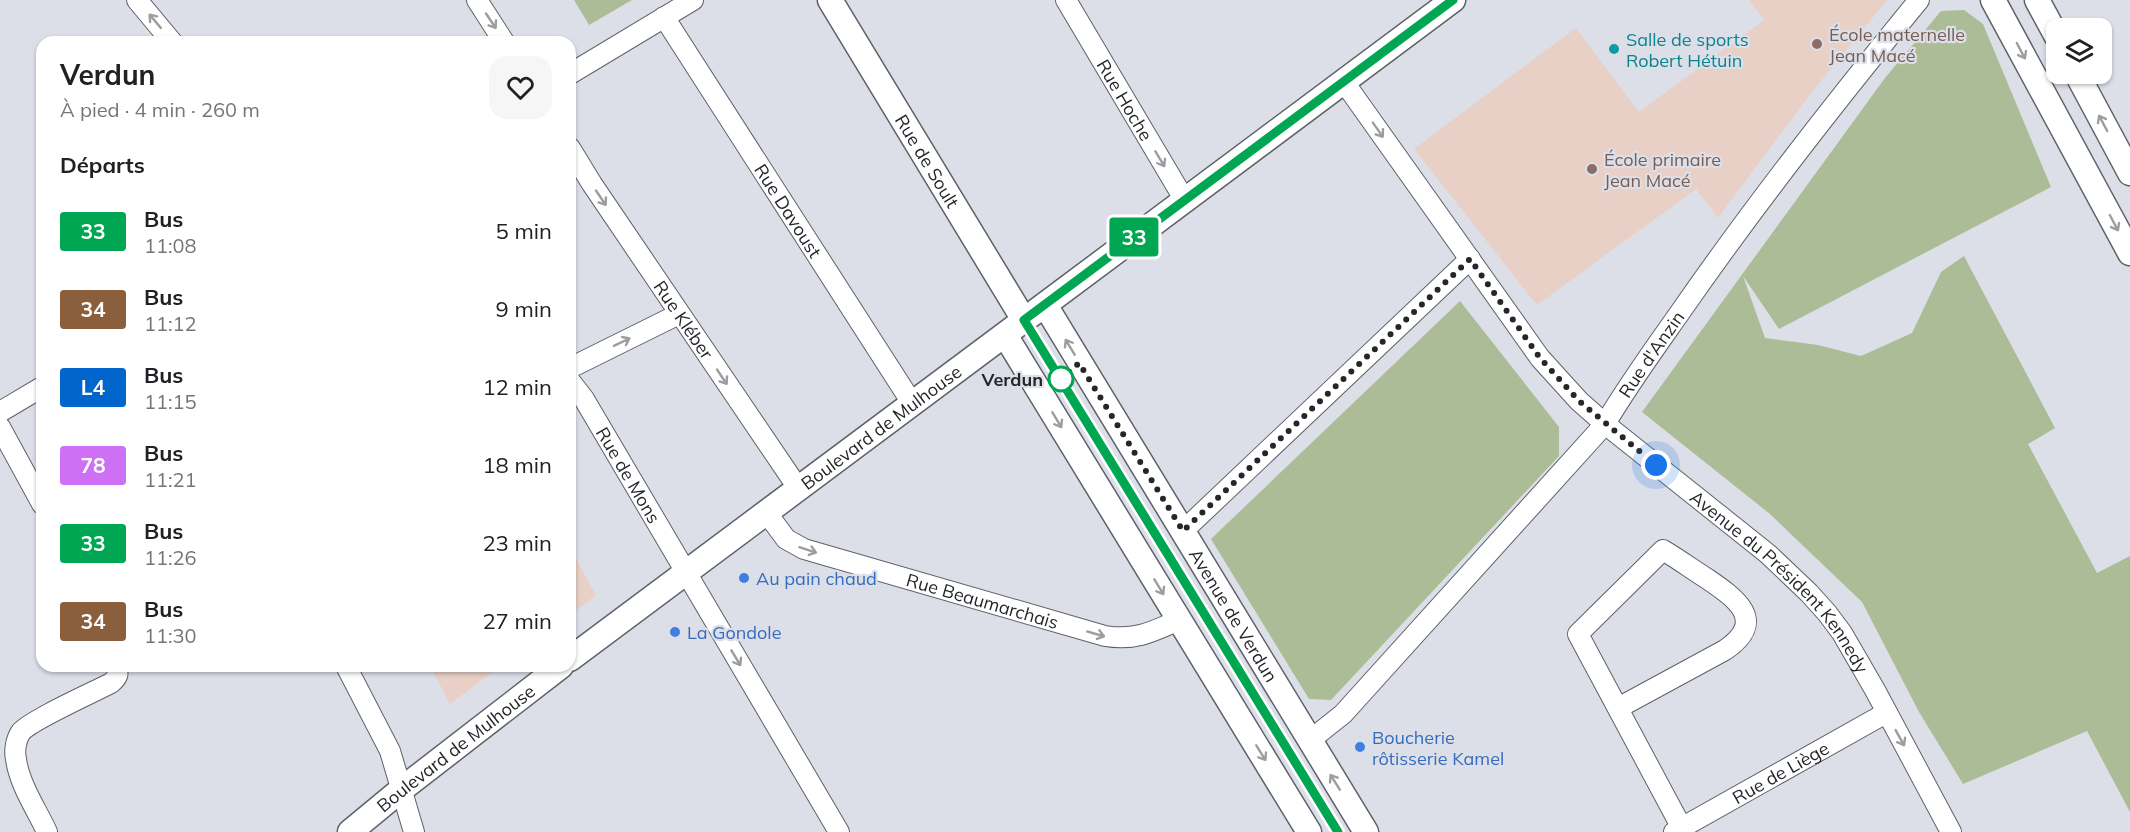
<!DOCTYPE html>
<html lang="fr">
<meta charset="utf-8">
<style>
body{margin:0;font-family:Mulish,sans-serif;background:#f6f6f6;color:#202124;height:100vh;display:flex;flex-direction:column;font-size:22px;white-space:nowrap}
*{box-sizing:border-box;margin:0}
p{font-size:20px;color:#757577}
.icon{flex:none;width:33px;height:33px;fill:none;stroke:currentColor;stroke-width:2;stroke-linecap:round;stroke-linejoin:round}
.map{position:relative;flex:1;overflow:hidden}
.sheet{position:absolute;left:36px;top:36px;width:540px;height:636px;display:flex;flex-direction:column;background:#fff;border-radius:18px;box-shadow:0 2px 4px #0004}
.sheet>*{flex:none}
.badge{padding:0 12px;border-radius:4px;font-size:21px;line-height:39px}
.controls{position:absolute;left:2046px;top:18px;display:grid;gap:12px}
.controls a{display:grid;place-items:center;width:66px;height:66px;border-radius:12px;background:#fff;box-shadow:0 2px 4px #0004;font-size:30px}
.you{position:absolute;width:30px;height:30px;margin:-15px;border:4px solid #fff;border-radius:50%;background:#1a73e8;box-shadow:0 0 0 9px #1a73e833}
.map>.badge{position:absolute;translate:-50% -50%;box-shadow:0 0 0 3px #fff}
h2{padding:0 24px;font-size:22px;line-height:54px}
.round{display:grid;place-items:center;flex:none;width:63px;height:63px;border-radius:18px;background:#f6f6f6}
.head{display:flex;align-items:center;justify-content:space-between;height:102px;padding:0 24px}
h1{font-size:28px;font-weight:700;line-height:45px}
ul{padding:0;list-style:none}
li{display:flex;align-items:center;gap:18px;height:78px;padding:0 24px}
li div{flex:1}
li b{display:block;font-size:22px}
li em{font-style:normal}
li .badge{min-width:66px;font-weight:700;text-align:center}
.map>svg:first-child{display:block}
.education{fill:#e8d0c7}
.green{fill:#abbc97}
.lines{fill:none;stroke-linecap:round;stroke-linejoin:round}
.minor-casing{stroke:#5e6169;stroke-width:22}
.tertiary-casing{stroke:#5e6169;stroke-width:27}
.minor{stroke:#fff;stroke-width:20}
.tertiary{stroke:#fff;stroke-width:24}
.oneway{stroke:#9d9d9f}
.line-casing{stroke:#fff;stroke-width:14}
.line{stroke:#00a651;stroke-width:9}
.walk{stroke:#25262a;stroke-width:6;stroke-dasharray:0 10.8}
.education-dot{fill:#8d6e63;stroke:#dcdfe8;stroke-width:2}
.culture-dot{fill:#0f9aa8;stroke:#dcdfe8;stroke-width:2}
.stop-dot{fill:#fff;stroke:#00a651;stroke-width:3}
.shop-dot{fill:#3f7fe0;stroke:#dcdfe8;stroke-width:2}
.labels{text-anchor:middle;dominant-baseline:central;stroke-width:4.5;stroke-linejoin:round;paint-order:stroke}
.education-label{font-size:18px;fill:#785e54;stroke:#dcdfe8;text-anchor:start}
.culture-label{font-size:18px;fill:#0d838f;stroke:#dcdfe8;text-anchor:start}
.street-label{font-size:18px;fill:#25262a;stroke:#dcdfe8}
.stop-label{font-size:18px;font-weight:bold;fill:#25262a;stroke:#dcdfe8;text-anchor:end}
.shop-label{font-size:18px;fill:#366cbe;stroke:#dcdfe8;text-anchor:start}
</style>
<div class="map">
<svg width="2130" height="832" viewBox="0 0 2130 832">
<rect width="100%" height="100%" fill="#dcdfe8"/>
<path class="education" d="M1749,0H1887L1816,87L1718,218L1696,189L1537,305L1414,149L1576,28L1639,112L1764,20Z
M570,548L596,595L570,615Z
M430,666H501L450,704Z"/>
<path class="green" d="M574,0H632L589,25Z
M1964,10L1983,24L2051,187L1779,329L1743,276L1765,338L1818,345L1861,356L1912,333L1941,272L1964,256L2055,428L2028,444L2097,573L2130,556V812L2087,731L1963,784L1919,712L1862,602L1770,514L1642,412L1885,78L1941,11Z
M1460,301L1559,427V456L1331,700L1309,699L1211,539Z"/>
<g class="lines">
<defs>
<g id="minor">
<path d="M137,0L172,42"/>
<path d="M477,0L504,42"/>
<path id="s1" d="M1066,0L1184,199"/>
<path id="s2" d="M664,17L912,403"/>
<path d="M570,74L693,0"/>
<path id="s3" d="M1344,82L1540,358L1579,401L1605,424L1768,554L1809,593L1827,613L1842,633L1875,690L1951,832"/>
<path id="s4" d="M570,148L592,184L798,488"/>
<path d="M570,368L679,314"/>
<path id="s5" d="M570,381L584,399L839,832"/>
<path d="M0,412L42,387"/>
<path d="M0,427L42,504"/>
<path id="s6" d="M766,512L786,539L804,549L1105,636C1135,641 1152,632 1179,620"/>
<path d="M1183,531L1470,259"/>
<path d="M346,666L390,751L414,832"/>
<path d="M1618,708L1725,650C1769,620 1734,597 1706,578C1692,569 1678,559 1663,550L1578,634L1684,832"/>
<path id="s7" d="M1309,741L1343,714L1605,424C1628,385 1655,348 1681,311C1756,203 1836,101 1919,0"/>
<path d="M47,832C37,810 19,784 16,759C14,751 16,739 21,732C31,720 94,692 111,683C118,677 119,674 116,666"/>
<path id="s8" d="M1674,832L1886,713"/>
</g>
<g id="tertiary">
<path id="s9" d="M830,0L1024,320"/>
<path d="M1993,0L2130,253"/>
<path d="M2037,0L2056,35"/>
<path d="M2077,74L2130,173"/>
<path id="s10" d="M1045,305L1366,832"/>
<path d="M1005,335L1309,832"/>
<path id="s11" d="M570,659L1453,0"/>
<path id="s12" d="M350,832L402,789L561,666"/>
</g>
</defs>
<use href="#minor" class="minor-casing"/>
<use href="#tertiary" class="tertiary-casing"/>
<use href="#minor" class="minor"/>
<use href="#tertiary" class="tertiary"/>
</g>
<defs><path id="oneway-shaft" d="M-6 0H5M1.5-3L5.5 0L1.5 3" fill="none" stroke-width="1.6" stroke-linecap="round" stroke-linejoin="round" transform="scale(1.5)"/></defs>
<g class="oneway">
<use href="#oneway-shaft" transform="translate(155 21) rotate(-130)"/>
<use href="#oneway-shaft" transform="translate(491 21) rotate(56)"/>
<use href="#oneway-shaft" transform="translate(2021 51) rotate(62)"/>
<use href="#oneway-shaft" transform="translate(2103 123) rotate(-118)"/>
<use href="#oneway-shaft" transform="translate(1378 130) rotate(55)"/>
<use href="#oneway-shaft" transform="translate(1160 159) rotate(59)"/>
<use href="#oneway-shaft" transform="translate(601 198) rotate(56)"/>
<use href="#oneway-shaft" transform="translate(2114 223) rotate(62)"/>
<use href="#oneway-shaft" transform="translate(622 342) rotate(-26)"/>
<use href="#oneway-shaft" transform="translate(1070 347) rotate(-121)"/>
<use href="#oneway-shaft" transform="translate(722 377) rotate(56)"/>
<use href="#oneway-shaft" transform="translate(1057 420) rotate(59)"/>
<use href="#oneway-shaft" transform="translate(808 550) rotate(18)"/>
<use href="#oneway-shaft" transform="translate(1159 587) rotate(59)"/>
<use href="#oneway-shaft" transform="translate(1096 634) rotate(16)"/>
<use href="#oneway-shaft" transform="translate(736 658) rotate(59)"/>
<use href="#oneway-shaft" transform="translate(1900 738) rotate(61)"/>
<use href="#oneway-shaft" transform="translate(1261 753) rotate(58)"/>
<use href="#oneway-shaft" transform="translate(1335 782) rotate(-122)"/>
</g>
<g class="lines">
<defs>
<path id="line" d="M1338,832L1024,320L1453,0"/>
</defs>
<use href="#line" class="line-casing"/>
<use href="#line" class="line"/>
<path class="walk" d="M1061,379L1079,363L1183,531L1470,259L1540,358L1579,401L1656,465"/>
</g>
<g class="education-dot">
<circle cx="1817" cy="44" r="6"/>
<circle cx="1592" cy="169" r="6"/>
</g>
<circle class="culture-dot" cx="1614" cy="49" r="6"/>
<circle class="stop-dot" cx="1061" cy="379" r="12"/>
<g class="shop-dot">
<circle cx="744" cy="578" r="6"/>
<circle cx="675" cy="632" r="6"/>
<circle cx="1360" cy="747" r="6"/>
</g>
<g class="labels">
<g class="education-label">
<text x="1829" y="34">École maternelle<tspan x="1829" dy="21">Jean Macé</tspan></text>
<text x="1604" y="159">École primaire<tspan x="1604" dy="21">Jean Macé</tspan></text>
</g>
<g class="culture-label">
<text x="1626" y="39">Salle de sports<tspan x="1626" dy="21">Robert Hétuin</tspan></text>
</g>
<g class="street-label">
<text stroke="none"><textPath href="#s1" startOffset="116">Rue Hoche</textPath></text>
<text stroke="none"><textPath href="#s9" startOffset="188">Rue de Soult</textPath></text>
<text stroke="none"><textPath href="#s2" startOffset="230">Rue Davoust</textPath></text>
<text stroke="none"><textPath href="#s4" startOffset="206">Rue Kléber</textPath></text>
<text stroke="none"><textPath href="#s7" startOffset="518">Rue d'Anzin</textPath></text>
<text stroke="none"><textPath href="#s11" startOffset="388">Boulevard de Mulhouse</textPath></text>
<text stroke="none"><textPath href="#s5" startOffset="111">Rue de Mons</textPath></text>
<text stroke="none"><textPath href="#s3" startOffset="668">Avenue du Président Kennedy</textPath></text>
<text stroke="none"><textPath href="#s6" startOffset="240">Rue Beaumarchais</textPath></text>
<text stroke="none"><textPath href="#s10" startOffset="363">Avenue de Verdun</textPath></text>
<text stroke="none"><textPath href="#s12" startOffset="135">Boulevard de Mulhouse</textPath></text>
<text stroke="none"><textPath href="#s8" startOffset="122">Rue de Liège</textPath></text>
</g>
<g class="stop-label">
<text x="1043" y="379">Verdun</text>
</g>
<g class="shop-label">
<text x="756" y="578">Au pain chaud</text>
<text x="687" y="632">La Gondole</text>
<text x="1372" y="737">Boucherie<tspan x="1372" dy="21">rôtisserie Kamel</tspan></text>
</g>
</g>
</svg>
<div class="controls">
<a><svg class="icon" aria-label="layers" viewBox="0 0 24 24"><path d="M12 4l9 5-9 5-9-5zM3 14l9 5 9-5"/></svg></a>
</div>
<div class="you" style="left:1656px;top:465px"></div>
<b class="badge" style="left:1134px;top:237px;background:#00a651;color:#fff">33</b>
<section class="sheet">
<div class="head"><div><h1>Verdun</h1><p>À pied · 4 min · 260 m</p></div><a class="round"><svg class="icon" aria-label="heart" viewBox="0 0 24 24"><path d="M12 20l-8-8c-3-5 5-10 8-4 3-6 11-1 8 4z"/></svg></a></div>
<h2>Départs</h2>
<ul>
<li><span class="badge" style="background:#00a651;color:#fff">33</span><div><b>Bus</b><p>11:08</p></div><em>5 min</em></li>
<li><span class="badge" style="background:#8b5e3c;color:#fff">34</span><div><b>Bus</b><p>11:12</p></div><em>9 min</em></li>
<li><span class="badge" style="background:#06c;color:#fff">L4</span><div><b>Bus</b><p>11:15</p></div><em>12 min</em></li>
<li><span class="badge" style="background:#ce70f6;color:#fff">78</span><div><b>Bus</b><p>11:21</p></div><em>18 min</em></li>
<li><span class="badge" style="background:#00a651;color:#fff">33</span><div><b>Bus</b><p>11:26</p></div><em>23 min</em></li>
<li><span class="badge" style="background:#8b5e3c;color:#fff">34</span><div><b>Bus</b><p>11:30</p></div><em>27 min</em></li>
</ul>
</section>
</div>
